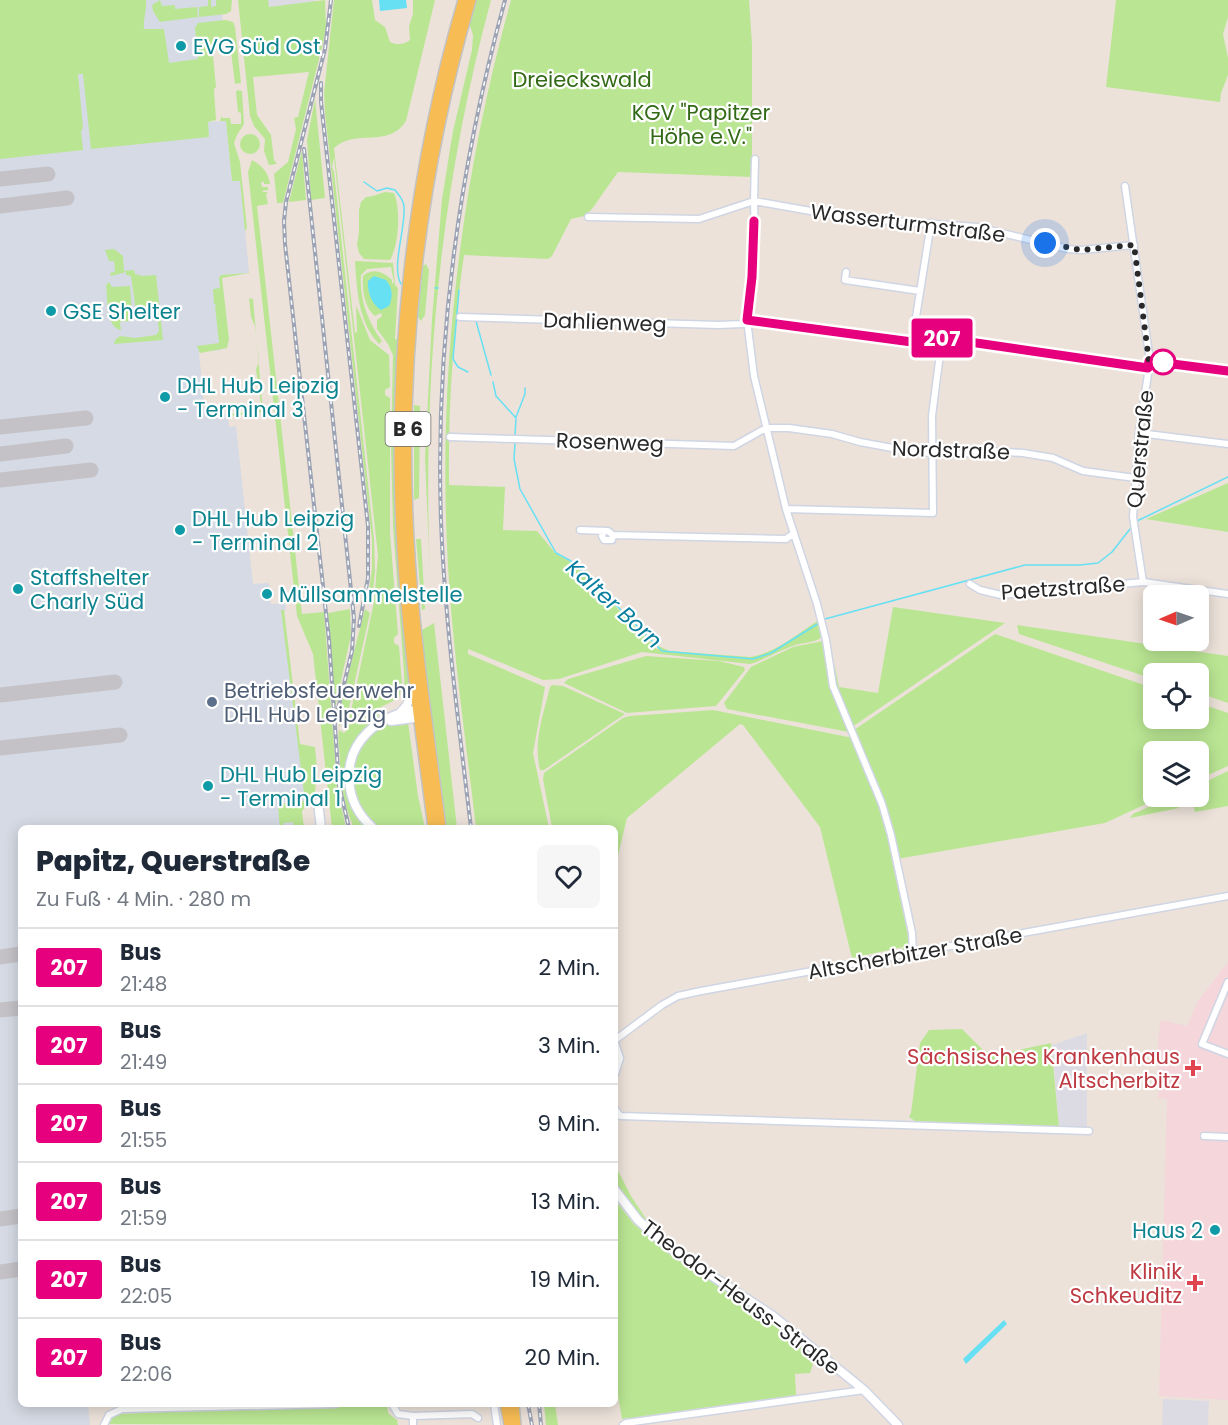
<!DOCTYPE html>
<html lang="de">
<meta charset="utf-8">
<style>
body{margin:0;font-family:Poppins,sans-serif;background:#f6f6f7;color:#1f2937;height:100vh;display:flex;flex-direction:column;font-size:22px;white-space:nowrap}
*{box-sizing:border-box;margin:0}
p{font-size:20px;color:#747a83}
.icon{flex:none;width:33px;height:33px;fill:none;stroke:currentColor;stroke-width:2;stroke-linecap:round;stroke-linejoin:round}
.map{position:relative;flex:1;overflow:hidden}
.details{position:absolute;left:18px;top:825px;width:600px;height:582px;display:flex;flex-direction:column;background:#fff;border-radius:9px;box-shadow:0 3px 15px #0003}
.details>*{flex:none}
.badge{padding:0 12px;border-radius:4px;font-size:21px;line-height:39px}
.needle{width:39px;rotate:268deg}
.buttons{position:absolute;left:1143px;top:585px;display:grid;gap:12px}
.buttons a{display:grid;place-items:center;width:66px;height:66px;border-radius:9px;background:#fff;box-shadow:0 3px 15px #0003;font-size:30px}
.you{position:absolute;width:30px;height:30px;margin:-15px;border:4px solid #fff;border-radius:50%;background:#1a73e8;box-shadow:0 0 0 9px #1a73e833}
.map>.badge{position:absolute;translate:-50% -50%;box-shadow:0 0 0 3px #fff}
.round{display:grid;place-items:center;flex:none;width:63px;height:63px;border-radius:9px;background:#f6f6f7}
.overview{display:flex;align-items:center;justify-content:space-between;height:102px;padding:0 18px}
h1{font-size:28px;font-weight:800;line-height:45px}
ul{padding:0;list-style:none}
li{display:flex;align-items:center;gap:18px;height:78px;padding:0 18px;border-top:2px solid #e0e1e3}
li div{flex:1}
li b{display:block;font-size:22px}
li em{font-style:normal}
li .badge{min-width:66px;font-weight:700;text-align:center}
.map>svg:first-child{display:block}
.industrial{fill:#dcdbe4}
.medical{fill:#f4d6db}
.airport{fill:#d5dae4}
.green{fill:#bae693}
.water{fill:#67e0f4}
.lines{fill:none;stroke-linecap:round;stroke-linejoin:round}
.stream{stroke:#67e0f4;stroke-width:1.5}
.taxiway{stroke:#c4c2c7;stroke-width:15}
.street-casing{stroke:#cfd5e3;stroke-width:9}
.secondary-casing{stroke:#cfd5e3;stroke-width:11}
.primary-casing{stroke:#c3c3c3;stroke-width:12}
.street{stroke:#fff;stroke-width:6}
.secondary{stroke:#fff;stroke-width:8}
.primary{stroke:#f7bc54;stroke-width:9}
.rail-casing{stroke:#9ca3b4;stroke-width:4}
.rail{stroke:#fff;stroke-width:1.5;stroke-dasharray:4.5;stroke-linecap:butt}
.line-casing{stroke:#fff;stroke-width:14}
.line{stroke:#e6007e;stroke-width:9}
.walk{stroke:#292929;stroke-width:6;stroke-dasharray:0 10.8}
.culture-dot{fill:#0f9aa8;stroke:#fff;stroke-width:2}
.stop-dot{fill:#fff;stroke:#e6007e;stroke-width:3}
.service-dot{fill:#5c6f8a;stroke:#fff;stroke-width:2}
.health-dot{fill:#e0444e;stroke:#fff;stroke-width:2}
.labels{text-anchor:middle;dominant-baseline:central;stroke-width:4.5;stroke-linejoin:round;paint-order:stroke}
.shield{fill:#fff;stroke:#696969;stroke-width:1.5}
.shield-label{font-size:20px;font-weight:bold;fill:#292929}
.culture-label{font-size:21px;fill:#0d838f;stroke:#fff;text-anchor:start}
.park-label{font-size:21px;fill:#326916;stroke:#fff}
.street-label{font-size:21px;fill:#292929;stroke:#fff}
.service-label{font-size:21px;fill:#4e5e75;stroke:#fff;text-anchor:start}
.health-label{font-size:21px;fill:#be3a42;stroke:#fff;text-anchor:end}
.water-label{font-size:22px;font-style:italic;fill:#077e9f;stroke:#fff}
</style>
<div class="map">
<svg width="1228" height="1425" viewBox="0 0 1228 1425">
<rect width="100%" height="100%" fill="#ece2da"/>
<path class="industrial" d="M255,0H315L316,11L257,18Z
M1087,1033V1128L1059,1127L1052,1045Z
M1163,1399L1209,1401L1208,1425H1162Z"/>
<path class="medical" d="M1228,962V1400L1159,1396L1167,1099L1158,1098V1039L1161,1020L1187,1026L1198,1001Z"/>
<path class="airport" d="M0,0H221L223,23L199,27L208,122L226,121L232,181L240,180L249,271L248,273L221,275L219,278L225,333L221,350L199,352L205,416L228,414L229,427L236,426L253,584L269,583L271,604L285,603L286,610L284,611L306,803L293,822L294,828H21V1404H88L90,1425H0Z"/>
<path class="green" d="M0,0H146C147,11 143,19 144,29H164L169,63L198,59L195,28L198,23L226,20L233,22L235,27L241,83L235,84L230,43L212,45L216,87L214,89L216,120L208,122L209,137L91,149L83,74H78L83,128L81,131L83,150L0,159Z
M160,0L162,6L175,5V9L197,7L198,17L160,22L153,11L152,5Z
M208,0H211V7L216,6V0H232L231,11L226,14L199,17V7L208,6Z
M238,0H268L269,7L325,0L326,28L323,43L283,203H277L274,174L288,162L296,129L294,118L298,117L309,72L253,77L257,115L271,135L274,160L277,164L269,165L264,151L265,139L254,126L250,116Z
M334,0H372L375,20L385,27L390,42C395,45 405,45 410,40L409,26L413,14V0H435L406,121C388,149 356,128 334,148L355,333L357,332L356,305L370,340L389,355L390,387L385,390V395L390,398V533L398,634L394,638V643L399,646L402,684L399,698L379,708L378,720L356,742L349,798L352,808L368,828H354C344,806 341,786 340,762C340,752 337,741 339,730L344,733L347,730L374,602L378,555L334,157L332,167L334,172L374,539L375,571L372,602L367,603L372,569V540L325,113L324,93Z
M474,0H491C440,188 422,381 430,575L425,457L432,319L442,199L453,131L472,50L473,35L468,20Z
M511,0H749L752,45V177L618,172L592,209L584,216L571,219L552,256L548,259L464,255C453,331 448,408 449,485L505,487L503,530L537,531L556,554L571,562L580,570L658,650V646L670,651L750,657C776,653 797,634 819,620L822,637C814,644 800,642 790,647C776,652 764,660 750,664L642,652L559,679L543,680L468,649V654L545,687L533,753L549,828H476C466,741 453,654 448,566C437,377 460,183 511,0Z
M1116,0H1228V17L1223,34L1228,58V75L1221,93L1220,102L1106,87Z
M237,90L242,91L244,124L237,135L234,143L240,162L247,228L245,231L240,181H232L226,121H220L222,115V118H230L231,124H241V113L238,112L236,92Z
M315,99L325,198L311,200L307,140Z
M240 144a10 10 0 1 1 20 0a10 10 0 1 1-20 0Z
M302,150L306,200L289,202Z
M252,160C262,166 268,171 270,184H264V182H261L262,187H268V190L262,191L263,192H268L266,194L268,204L257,206L302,614L324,612L337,786L346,828H332L313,654L297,616L248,172Z
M386,192L394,193C401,209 399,245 390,260L364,259L359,253L357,245L359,232V210L361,202L366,197C374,197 379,193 386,192Z
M114,249L123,256L124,271L134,270L135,274L142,276L156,275L163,340L114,344L115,340L120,336L135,338L156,335L159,331L157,313C150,309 142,316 136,311L131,276L126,275V272L111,276L110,273L115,272L114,261H109L105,250Z
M355,261L393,263L395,285L398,288L395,339L400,340L409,673L408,694L405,701L404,672L393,527L391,447L393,355L388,344L377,329V320L382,316L381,313L375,316C364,307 362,289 363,276C373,267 384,272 392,280V284L394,282L391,267L367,269L361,275C359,298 368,322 382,341L379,344C358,322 357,290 355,261Z
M426,264L429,270L425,315L421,321L418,317L423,266Z
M249,271V273L222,278L229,339L227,348L200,353L197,346L219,343L215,306L217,305L214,304L213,289L220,288L219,278L221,275L248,273Z
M109,282L112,287L130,286L132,311L130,321L120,322L121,330C105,327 108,298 106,285Z
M249,298L253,299L263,412L234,416L231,414L262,410L256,370L259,361L255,326L251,317Z
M414,405L420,406L419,498L414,500Z
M1228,483V532L1146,519Z
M416,539H421L425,609L422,610Z
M893,607L1005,623L852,727L836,687L833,669L835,667L839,687L878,693Z
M350,609L351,635L335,708L328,613Z
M365,609L370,613L347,717L339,727L343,694Z
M281,610H284L300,744L315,747L318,780L316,781L315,793L302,811L304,828H294L293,822L283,823V828H280L278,806L279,804L305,801Z
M434,623L457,828H444L420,631Z
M1017,625L1228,656V703L1199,693L1198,674H1154L1153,679L1019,634Z
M995,634L1153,688L1154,718H1198L1199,703L1228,713V766L1199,779L1198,752H1154V796L1161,797L1105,823L897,859L893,835L854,730Z
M823,641L831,688L849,732L727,709L724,703L751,667L793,647Z
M646,656L719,661L744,667L745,670L716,706L627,713L564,683L568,679Z
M552,685L563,686L625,714L544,770H540C533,741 543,716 550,687Z
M713,710L848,737L851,736L879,803L890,842L892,861L909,940L907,951L902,953L903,947L852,958L820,827L743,725L740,724L627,818L615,868V828H552L543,779L544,773L548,770L623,718L630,716Z
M408,722L418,796L425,828H381C370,819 361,809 356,796C347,770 359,736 385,725C393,722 401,722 408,722Z
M1228,771V806L1195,812L1191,797L1198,796L1199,785Z
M1171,797H1174L1179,808L1130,818L1133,814Z
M962,1029L984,1051L1004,1053L1051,1043L1059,1127L915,1121L909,1117L911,1113L920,1043L929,1030Z
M615,1165L631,1196L646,1219L673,1241L668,1243C651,1228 624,1206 616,1185C614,1179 615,1172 615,1165Z
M615,1200L633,1223L658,1245L770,1319L815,1358L810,1373L795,1374L796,1395L622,1419L615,1379Z
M351,1404H387L388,1413L397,1420L398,1425L108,1424L112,1418L120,1414L205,1410L334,1408Z
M544,1404H555L558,1425H546Z"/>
<path class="water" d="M379,0H406L407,8L380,11Z
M374,276L386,280C393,288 393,297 389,306L381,310C372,305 367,292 368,281Z
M1004,1320L1007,1324L966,1364L963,1359Z"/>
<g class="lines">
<path class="stream" d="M364,182L377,191L387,188L395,190C399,195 404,200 404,207C406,227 391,267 401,284
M435,288H438
M459,290L453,359L458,367L468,372
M476,321L491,375
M493,382L496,396L516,418L515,436
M516,417L525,394V388
M515,443L514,459L520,489L556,553L571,561L580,569L662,651L753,659L771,653L819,623
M1137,521L1228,477
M825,619L1025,565H1080L1098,563L1112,552L1130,529"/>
<path class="taxiway" d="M0,179L48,174
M0,206L67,198
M0,427L86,418
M0,454L66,446
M0,480L91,470
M0,695L115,682
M0,748L120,735
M0,957L21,954
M0,1010L21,1008
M0,1219L21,1216
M0,1272L21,1269"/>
<defs>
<path id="street" d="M755,159L754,201L755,242L747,320L754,376L786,509L817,604L826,640L833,686L882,804L891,835L912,933L913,953
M1125,186L1150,361L1139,433L1133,517L1143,582
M588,217L699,219L754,201L850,218L977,227L1068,249L1081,250L1134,245
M846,272L845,280L920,291
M460,317L718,325L743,324L747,320
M747,320L912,342L942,338L1148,368
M912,342L931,223
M1150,361L1228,371
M1139,433L1228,444
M450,437L734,446L766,428H789L832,434L860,442L914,452L957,454L993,451L1023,453L1053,458L1083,471L1135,478
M786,509L933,513L932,416L942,338
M580,530L608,531L613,535L786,539L793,534
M604,531L602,536L604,540H612L613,535
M970,584L980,590L1001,595L1143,582L1228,594
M1228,982L1202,1044L1228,1054
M615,1040L662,1005L678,996L701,991L1228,896
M615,1043L620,1058L615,1074
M615,1109L620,1116L1089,1131
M1204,1136L1228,1137
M392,1404L398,1414L413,1416V1425
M494,1404L497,1425
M413,1416L472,1414L478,1418
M104,1425L109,1415L122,1409L336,1404
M623,1425L626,1423L864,1390"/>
<path id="secondary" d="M400,713L407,705L414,688
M391,721L423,717
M318,803L321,828
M373,828C344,803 340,759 368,732C383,717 404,711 424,708
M615,1190L638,1220L668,1247L773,1316L864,1390L898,1425"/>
<path id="primary" d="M433,828C421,735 407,642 402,548C391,365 411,177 463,0
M441,828C429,732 414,636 409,539C399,358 420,174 471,0
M505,1404L509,1425
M514,1404L516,1425"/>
</defs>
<use href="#street" class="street-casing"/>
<use href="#secondary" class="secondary-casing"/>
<use href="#primary" class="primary-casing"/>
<use href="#street" class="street"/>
<use href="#secondary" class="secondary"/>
<use href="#primary" class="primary"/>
<defs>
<path id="rail" d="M331,0L325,49L286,202L284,221L285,244L329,640L339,785L349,828
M321,83V102L368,526V578L359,626
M304,149L354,618L352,651L338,709
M471,828C459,726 445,624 441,521C435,346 459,169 505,0
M528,1404L532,1425
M539,1404L541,1425"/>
</defs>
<use href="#rail" class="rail-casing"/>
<use href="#rail" class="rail"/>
</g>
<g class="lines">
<defs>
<path id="line" d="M754,221L752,277L747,320L912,342L942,338L1148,368L1149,361L1228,371"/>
</defs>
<use href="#line" class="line-casing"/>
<use href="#line" class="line"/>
<path class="walk" d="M1045,243L1081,250L1134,245L1149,361L1163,362"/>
</g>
<g class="culture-dot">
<circle cx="181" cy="46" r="6"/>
<circle cx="51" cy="311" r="6"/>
<circle cx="165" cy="397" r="6"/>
<circle cx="180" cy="530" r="6"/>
<circle cx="18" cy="589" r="6"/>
<circle cx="267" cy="594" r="6"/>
<circle cx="208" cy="786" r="6"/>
<circle cx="1215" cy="1230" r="6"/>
</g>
<circle class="stop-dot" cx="1163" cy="362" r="12"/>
<circle class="service-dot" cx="212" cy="702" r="6"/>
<g class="health-dot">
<path d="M1190 1059h6v6h6v6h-6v6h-6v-6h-6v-6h6z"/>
<path d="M1192 1274h6v6h6v6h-6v6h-6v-6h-6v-6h6z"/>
</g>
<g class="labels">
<rect class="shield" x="385.5" y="412" width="45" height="34" rx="4.5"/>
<g class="shield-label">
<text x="408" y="429">B 6</text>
</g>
<g class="culture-label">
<text x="193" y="46">EVG Süd Ost</text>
<text x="63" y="311">GSE Shelter</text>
<text x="177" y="385">DHL Hub Leipzig<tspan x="177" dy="24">- Terminal 3</tspan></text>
<text x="192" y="518">DHL Hub Leipzig<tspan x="192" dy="24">- Terminal 2</tspan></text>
<text x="30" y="577">Staffshelter<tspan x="30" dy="24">Charly Süd</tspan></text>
<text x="279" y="594">Müllsammelstelle</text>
<text x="220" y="774">DHL Hub Leipzig<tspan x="220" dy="24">- Terminal 1</tspan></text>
<text x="1203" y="1230" text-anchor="end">Haus 2</text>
</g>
<g class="park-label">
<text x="582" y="79">Dreieckswald</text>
<text x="701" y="112">KGV "Papitzer<tspan x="701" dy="24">Höhe e.V."</tspan></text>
</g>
<g class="street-label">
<text transform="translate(908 223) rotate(7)">Wasserturmstraße</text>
<text transform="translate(605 322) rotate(2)">Dahlienweg</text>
<text transform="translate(610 442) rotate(2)">Rosenweg</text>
<text transform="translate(1140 449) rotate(-84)">Querstraße</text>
<text transform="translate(951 450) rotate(2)">Nordstraße</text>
<text transform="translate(1063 588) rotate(-4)">Paetzstraße</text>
<text transform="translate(915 953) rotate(-10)">Altscherbitzer Straße</text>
<text transform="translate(741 1297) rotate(37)">Theodor-Heuss-Straße</text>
</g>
<g class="service-label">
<text x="224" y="690">Betriebsfeuerwehr<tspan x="224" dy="24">DHL Hub Leipzig</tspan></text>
</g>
<g class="health-label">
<text x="1180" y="1056">Sächsisches Krankenhaus<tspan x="1180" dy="24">Altscherbitz</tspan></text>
<text x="1182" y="1271">Klinik<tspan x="1182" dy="24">Schkeuditz</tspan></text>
</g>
<g class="water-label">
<text transform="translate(614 604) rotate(42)">Kalter Born</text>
</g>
</g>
</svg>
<div class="buttons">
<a><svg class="needle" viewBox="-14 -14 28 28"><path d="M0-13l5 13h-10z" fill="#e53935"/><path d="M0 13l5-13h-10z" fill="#747a83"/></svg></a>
<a><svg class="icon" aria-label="locate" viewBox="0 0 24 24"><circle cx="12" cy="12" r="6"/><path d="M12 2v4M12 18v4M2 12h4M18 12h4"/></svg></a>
<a><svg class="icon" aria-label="layers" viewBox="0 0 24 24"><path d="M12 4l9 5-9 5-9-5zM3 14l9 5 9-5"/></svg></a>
</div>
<div class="you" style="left:1045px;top:243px"></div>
<b class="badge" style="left:942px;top:338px;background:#e6007e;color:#fff">207</b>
<section class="details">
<div class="overview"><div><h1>Papitz, Querstraße</h1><p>Zu Fuß · 4 Min. · 280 m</p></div><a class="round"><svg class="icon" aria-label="heart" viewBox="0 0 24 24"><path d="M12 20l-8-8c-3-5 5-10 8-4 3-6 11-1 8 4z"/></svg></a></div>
<ul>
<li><span class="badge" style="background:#e6007e;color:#fff">207</span><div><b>Bus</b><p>21:48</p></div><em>2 Min.</em></li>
<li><span class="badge" style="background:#e6007e;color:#fff">207</span><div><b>Bus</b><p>21:49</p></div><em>3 Min.</em></li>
<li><span class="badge" style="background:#e6007e;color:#fff">207</span><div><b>Bus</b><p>21:55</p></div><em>9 Min.</em></li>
<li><span class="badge" style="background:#e6007e;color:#fff">207</span><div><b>Bus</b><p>21:59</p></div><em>13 Min.</em></li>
<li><span class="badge" style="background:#e6007e;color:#fff">207</span><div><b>Bus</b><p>22:05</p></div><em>19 Min.</em></li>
<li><span class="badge" style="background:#e6007e;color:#fff">207</span><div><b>Bus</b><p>22:06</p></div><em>20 Min.</em></li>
</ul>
</section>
</div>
